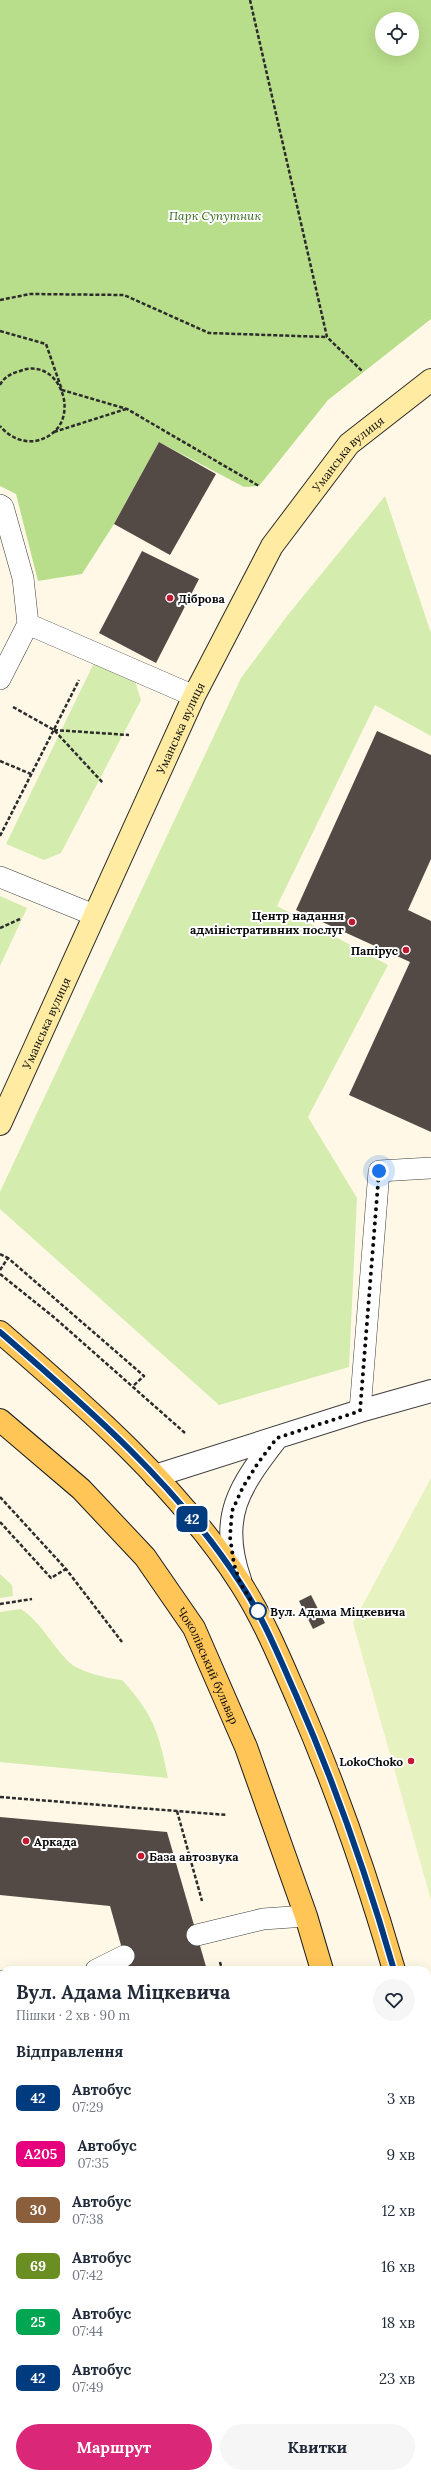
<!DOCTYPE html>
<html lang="uk">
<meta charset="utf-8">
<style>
body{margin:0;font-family:Lora,serif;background:#f6f6f7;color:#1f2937;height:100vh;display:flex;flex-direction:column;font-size:15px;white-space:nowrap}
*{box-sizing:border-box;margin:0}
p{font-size:13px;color:#747a83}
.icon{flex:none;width:22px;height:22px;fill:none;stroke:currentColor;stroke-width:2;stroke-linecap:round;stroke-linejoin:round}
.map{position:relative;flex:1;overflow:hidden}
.side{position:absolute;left:0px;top:1966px;width:431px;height:512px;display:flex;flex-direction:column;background:#fff;border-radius:12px 12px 0 0;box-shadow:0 4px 16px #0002}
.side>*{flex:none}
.badge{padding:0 8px;border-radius:6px;font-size:14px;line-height:26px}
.buttons{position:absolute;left:375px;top:12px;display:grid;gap:8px}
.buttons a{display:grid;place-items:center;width:44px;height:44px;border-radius:50%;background:#fff;box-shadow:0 4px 16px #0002;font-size:20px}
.you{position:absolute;width:20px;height:20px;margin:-10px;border:3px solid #fff;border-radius:50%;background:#1a73e8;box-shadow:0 0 0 6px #1a73e833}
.map>.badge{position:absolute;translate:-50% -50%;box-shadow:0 0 0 2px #fff}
h2{padding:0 16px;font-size:15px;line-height:36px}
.round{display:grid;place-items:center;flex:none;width:42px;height:42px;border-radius:21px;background:#f6f6f7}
.head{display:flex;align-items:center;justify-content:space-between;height:68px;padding:0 16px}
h1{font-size:19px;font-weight:700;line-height:30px}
.cta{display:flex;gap:8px;margin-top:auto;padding:8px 16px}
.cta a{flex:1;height:46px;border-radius:24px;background:#db2777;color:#fff;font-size:16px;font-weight:700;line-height:46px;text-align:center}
.cta a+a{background:#f6f6f7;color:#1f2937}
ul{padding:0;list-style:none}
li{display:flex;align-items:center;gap:12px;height:56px;padding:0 16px}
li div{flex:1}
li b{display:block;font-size:15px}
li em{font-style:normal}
li .badge{min-width:44px;font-weight:700;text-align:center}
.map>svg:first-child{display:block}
.green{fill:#d4ecad}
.forest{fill:#b9de8b;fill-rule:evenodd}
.pitch{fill:#e6f3c0}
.building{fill:#534945}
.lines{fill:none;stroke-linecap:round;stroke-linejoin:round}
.lane-casing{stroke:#3d3d3d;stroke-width:22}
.street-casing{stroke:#3d3d3d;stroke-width:24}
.secondary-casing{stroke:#2c2c2c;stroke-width:24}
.primary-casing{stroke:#1b1b1b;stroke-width:24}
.path{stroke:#2c2c2c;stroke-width:2.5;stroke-dasharray:4 2;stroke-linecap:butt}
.lane{stroke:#fff;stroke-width:21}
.street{stroke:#fff;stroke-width:22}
.secondary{stroke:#ffeba1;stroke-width:22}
.primary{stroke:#ffc556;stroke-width:22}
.line-casing{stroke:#fff;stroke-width:9}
.line{stroke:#003b80;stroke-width:6}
.walk{stroke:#0a0a0a;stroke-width:4;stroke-dasharray:0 7.2}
.poi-dot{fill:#c51730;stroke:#fff;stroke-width:1.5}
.stop-dot{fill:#fff;stroke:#003b80;stroke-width:2}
.labels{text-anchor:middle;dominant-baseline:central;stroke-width:4;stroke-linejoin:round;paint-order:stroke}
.park-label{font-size:12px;font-style:italic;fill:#2e6616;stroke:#fff}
.street-label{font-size:12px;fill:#0a0a0a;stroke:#fff}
.poi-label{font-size:12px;font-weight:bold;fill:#0a0a0a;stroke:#fff;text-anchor:start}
.stop-label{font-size:12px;font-weight:bold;fill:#0a0a0a;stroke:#fff;text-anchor:start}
</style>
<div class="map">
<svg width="431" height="2478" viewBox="0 0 431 2478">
<rect width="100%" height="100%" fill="#fff8e6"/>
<path class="green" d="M385,496L431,633V736L375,705L277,906L388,965L308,1117L357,1198L349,1367L219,1405L0,1209V1192L241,678L287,616Z
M94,663L135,681L141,700L61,853L44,860L6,844Z
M0,896L27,908L0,966Z
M0,1574L12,1585L13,1596L0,1598Z
M21,1609C42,1623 52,1646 70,1663C80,1672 109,1679 122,1680C154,1715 159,1733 168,1778L0,1762V1612Z"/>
<path class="forest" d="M0,0H431V319L328,400L259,486L244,487L159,442L114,524L82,574L38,581L16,494L0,486ZM382,19H412V49H382Z"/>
<path class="pitch" d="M431,1478V1900L353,1623Z"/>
<path class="building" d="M159,442L216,474L170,555L114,524Z
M142,551L199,579L156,663L99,633Z
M377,731L431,755V859L408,910L431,921V1132L349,1095L410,962L296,910Z
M311,1595L325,1623L313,1629L299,1601Z
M0,1817L167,1832L207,1970H128L110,1906L0,1895Z
M123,2474H210L211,2478H124Z"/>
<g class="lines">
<defs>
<path id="lane" d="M0,505L3,507L23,578L28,624
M0,679L28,624L194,696
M0,877L94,915
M360,1411L379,1171L431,1168
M197,1935L263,1919L306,1916
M96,1970L124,1956
M0,1981H4
M226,2474L227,2478"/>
<path id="street" d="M155,1476L360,1411L431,1391
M240,1580C218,1517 239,1487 277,1438"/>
<g id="secondary">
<path id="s1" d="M0,1124L194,696L272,546L349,444L431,380"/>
</g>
<g id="primary">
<path d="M0,1332C87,1407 179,1487 241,1584C264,1620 280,1659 297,1698C336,1787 367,1877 394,1970"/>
<path id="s2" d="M0,1420L81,1489L145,1557L194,1628L246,1747L306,1916L322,1970"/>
<path d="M427,2089L431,2104"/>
<path d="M427,2331L431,2344"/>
</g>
</defs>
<use href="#lane" class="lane-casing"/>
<use href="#street" class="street-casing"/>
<use href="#secondary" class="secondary-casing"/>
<use href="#primary" class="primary-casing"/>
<path class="path" d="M250,0L327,337L363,372
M0,300L30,294L124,295L209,333L327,337
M0,331L46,344L62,390L127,409L259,486
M0,385C4,377 12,373 20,371C63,354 87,431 35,441C22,443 8,436 0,426
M54,432L126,409
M13,707L54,730L103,783
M54,730L129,735
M0,761L31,774
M0,836L79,680
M0,928L20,919
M0,1254L8,1258
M0,1270L8,1258L144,1376L133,1386
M0,1274L56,1319L185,1433
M0,1497L66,1569L122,1642
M0,1522L51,1578L66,1569
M0,1604L32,1599
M0,1797L227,1815
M177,1811L202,1901
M220,1962L222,1970
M0,2188L4,2205
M0,2224L4,2223
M69,2474L70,2478
M367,2474L369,2478"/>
<use href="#lane" class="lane"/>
<use href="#street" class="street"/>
<use href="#secondary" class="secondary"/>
<use href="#primary" class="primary"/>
</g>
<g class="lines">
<defs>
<path id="line" d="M0,1332C87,1407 179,1487 241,1584C264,1619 279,1657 296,1695C335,1784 367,1876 394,1970"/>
</defs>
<use href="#line" class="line-casing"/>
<use href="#line" class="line"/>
<path class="walk" d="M258,1611L240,1583L234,1564L230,1537L232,1511L243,1487L258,1463L277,1438L360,1411L379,1171"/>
</g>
<g class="poi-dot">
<circle cx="170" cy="598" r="4"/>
<circle cx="352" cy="922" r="4"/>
<circle cx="406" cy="950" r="4"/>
<circle cx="411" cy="1761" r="4"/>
<circle cx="26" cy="1841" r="4"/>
<circle cx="141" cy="1856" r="4"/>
</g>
<circle class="stop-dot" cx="258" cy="1611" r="8"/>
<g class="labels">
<g class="park-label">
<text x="215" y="215">Парк Супутник</text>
</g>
<g class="street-label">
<text stroke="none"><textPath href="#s1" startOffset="759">Уманська вулиця</textPath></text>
<text stroke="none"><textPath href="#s1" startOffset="435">Уманська вулиця</textPath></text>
<text stroke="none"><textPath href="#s1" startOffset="111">Уманська вулиця</textPath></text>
<text stroke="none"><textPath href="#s2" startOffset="326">Чоколівський бульвар</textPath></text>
</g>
<g class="poi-label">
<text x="178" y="598">Діброва</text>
<text x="344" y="915" text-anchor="end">Центр надання<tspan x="344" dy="14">адміністративних послуг</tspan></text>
<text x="398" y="950" text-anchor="end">Папірус</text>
<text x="403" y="1761" text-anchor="end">LokoChoko</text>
<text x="34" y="1841">Аркада</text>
<text x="149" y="1856">База автозвука</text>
</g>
<g class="stop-label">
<text x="270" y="1611">Вул. Адама Міцкевича</text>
</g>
</g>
</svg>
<div class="buttons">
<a><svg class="icon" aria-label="locate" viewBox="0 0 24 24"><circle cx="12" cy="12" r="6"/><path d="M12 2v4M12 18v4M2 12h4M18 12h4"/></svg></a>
</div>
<div class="you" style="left:379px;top:1171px"></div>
<b class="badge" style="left:192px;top:1519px;background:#003b80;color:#fff">42</b>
<section class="side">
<div class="head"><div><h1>Вул. Адама Міцкевича</h1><p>Пішки · 2 хв · 90 m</p></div><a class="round"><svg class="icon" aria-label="heart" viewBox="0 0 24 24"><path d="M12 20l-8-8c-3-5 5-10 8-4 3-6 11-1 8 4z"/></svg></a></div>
<h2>Відправлення</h2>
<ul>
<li><span class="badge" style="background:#003b80;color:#fff">42</span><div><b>Автобус</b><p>07:29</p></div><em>3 хв</em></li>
<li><span class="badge" style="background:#e6007e;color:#fff">А205</span><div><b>Автобус</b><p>07:35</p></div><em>9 хв</em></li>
<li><span class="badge" style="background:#8b5e3c;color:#fff">30</span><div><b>Автобус</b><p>07:38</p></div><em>12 хв</em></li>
<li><span class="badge" style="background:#6b8e23;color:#fff">69</span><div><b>Автобус</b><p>07:42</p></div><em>16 хв</em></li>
<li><span class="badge" style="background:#00a651;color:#fff">25</span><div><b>Автобус</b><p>07:44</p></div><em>18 хв</em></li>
<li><span class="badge" style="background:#003b80;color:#fff">42</span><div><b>Автобус</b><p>07:49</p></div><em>23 хв</em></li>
</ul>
<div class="cta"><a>Маршрут</a><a>Квитки</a></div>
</section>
</div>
